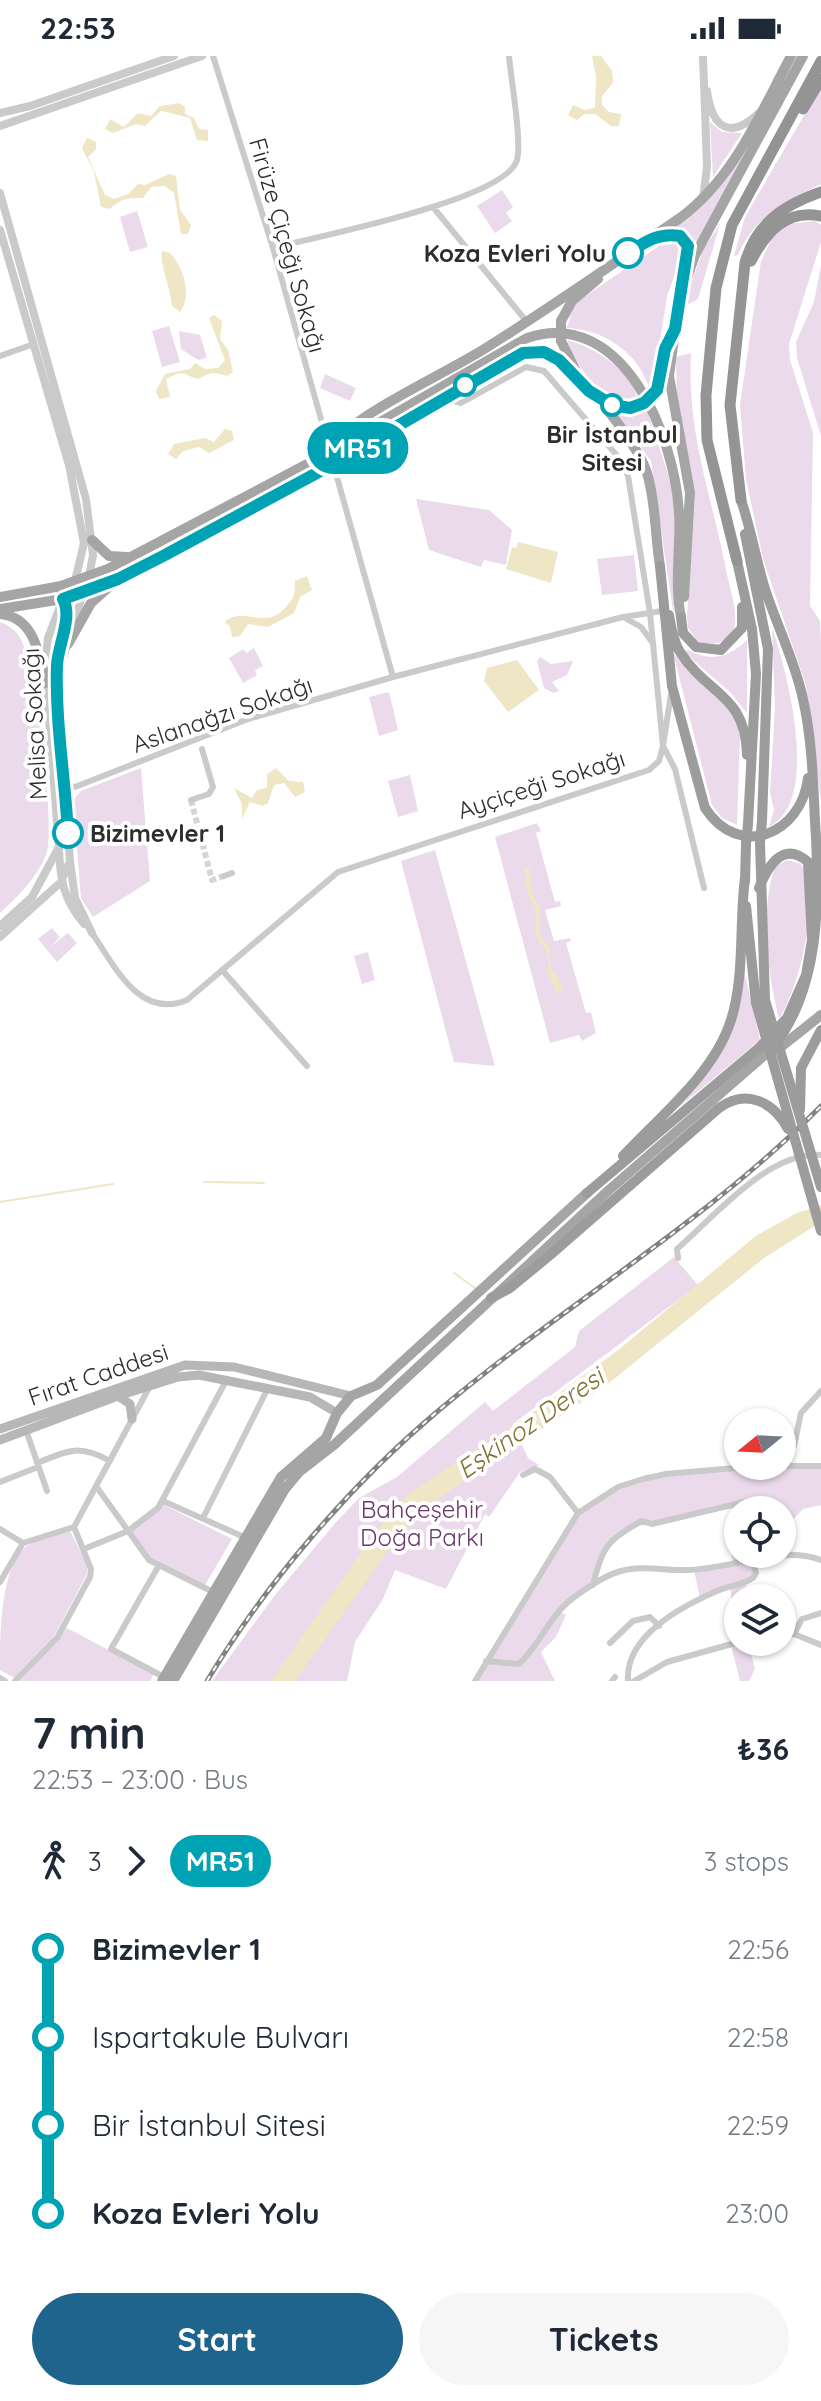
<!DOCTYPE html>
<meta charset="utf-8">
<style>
body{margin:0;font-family:Quicksand,sans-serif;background:#f6f6f7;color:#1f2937;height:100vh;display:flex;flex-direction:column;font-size:30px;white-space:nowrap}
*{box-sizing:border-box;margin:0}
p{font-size:26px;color:#747a83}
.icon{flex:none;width:44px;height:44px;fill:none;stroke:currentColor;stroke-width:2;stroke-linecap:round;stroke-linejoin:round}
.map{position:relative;height:1625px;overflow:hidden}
.details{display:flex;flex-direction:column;background:#fff;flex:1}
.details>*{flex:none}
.badge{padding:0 16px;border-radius:26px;font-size:28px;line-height:52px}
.needle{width:52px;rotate:252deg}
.tools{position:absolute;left:724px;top:1352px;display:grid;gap:16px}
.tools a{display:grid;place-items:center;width:72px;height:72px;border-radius:50%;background:#fff;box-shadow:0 2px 6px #0004;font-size:40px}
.map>.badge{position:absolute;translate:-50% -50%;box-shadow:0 0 0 4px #fff}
.legs{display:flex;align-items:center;gap:12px;height:88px;padding:0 32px;font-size:26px}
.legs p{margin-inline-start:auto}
.summary{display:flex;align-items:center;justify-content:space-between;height:136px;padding:0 32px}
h1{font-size:44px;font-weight:800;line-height:60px}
.cta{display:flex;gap:16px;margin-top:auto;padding:16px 32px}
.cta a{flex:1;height:92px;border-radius:48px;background:#1f648c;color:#fff;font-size:32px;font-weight:800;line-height:92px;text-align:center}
.cta a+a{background:#f6f6f7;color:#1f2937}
ul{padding:0 32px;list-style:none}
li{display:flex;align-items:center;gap:28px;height:88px;font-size:30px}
li i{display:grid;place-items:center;width:12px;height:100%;margin:0 10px;background:currentColor}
li i::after{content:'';width:20px;height:20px;margin:-10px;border:6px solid;border-radius:50%;background:#fff}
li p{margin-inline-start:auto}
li:first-child i{background:linear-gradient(#0000 50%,currentColor 0)}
li:last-child i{background:linear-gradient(currentColor 50%,#0000 0)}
.status{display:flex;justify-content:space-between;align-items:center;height:56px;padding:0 40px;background:#fff;direction:ltr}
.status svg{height:22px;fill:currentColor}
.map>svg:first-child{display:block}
.green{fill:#eadaec}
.water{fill:#eee6c4}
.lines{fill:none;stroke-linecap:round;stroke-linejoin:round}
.stream{stroke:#eee6c4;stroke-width:2}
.minor-tunnel{stroke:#d5d5d5;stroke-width:6;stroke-dasharray:6 3;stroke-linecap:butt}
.minor{stroke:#cacaca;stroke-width:6}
.tertiary{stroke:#cacaca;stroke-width:8}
.secondary{stroke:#b7b7b7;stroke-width:9}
.primary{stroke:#a5a5a5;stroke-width:10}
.trunk{stroke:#9c9c9c;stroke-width:10}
.motorway{stroke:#949494;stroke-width:11}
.rail-casing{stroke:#828282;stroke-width:5}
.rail{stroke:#fff;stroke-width:2;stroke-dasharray:6;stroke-linecap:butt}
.primary-bridge{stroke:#a5a5a5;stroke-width:10}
.trunk-bridge{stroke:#9c9c9c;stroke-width:10}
.line-1-casing{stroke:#fff;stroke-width:18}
.line-1{stroke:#00a3b4;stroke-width:12}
.stop-1-dot{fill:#fff;stroke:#00a3b4;stroke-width:4}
.labels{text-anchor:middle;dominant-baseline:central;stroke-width:8;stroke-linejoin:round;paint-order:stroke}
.street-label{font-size:24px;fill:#2d2d2d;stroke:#fff}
.stop-label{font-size:24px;font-weight:bold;fill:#2d2d2d;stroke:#fff;text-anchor:end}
.park-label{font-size:24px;fill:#6a376d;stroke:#fff}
.water-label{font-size:26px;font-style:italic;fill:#827230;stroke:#fff}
</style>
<div class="status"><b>22:53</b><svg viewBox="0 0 49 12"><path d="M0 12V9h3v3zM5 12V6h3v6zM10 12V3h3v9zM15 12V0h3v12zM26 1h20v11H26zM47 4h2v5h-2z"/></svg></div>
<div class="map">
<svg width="821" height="1625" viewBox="0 0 821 1625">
<rect width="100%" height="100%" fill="#fff"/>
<path class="green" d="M796,0H799L693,192L687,180L675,171C734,131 762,61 796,0Z
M821,30V128C785,145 754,161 738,199L734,200L745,161Z
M710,66L722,76L742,77L713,121Z
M502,134L513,151L506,157L512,165L495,177L477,150Z
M137,155L148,191L130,196L120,161Z
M815,165L821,169V186L789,288L790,304L813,377L810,550L820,565L821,588V746L806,629L763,503L746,423L740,349L761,205L772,182L789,168Z
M720,168L698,243L682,252L703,194Z
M668,184L683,187L684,194L667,240L653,331L649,332C639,297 603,273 567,272L573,251L584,241Z
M821,209V380L797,302L796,286L814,246Z
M169,270L180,306L162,311L152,275Z
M179,275L200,279L207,302L198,304L181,293Z
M567,284C596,292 629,313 638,343C601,348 579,315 567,284Z
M691,297C687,379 711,436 726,514C729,529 737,552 735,568C732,587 713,591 697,585L688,572L687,560L695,443L677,346L676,301Z
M325,318L356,332L350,345L320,332Z
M646,351L674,437V561L651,405L614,354L634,356Z
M416,443L489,454L512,474L506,509L484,504L481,511L429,494Z
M634,499L638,535L602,539L597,503Z
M0,566C7,568 15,574 19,580C36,604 56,773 46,799C36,823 18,840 0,857Z
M772,571C788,619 821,745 769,771L774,754L770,736L775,652Z
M747,584V657L731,637L684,596L688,594C712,606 728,602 747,584Z
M254,592L263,610L255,614L257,619L243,627L229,602L243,593L246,597Z
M673,597L735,660L740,680L737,769L722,762L712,749Z
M540,601L551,608L573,605L567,619L552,626L559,635L553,637L544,632L537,605Z
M389,636L398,674L379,680L369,641Z
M141,712L150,825L93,861L81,842L73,744L81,735Z
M410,719L418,755L398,761L388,725Z
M537,767L541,775L536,777L555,846L560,845L561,850L545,854L554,885L570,882L571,885L566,887L586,957L591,956L596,977L582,985L579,979L550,987L495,781Z
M435,794L495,1010L454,1006L401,805Z
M787,804L801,808C821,845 800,929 779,963C768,918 759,857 775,811Z
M52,872L60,881L50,891L68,877L77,887L57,906L38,883Z
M368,896L375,924L362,928L354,900Z
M743,910L760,984L661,1066L722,993Z
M674,1201L698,1229L513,1368L528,1402L539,1409L520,1416L489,1461L485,1458L446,1533L395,1514L383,1543L355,1586L347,1625H212L275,1539L337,1465L359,1442L397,1421L485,1346L493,1355L575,1291L579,1275Z
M758,1410H821V1449L803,1453L782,1475V1454H755L753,1445L652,1468L642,1465L606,1489L593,1530L559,1555L566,1559L556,1581L541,1596L555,1625H475L578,1457C631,1417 694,1417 758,1410Z
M162,1448L232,1483L204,1531L151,1503L131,1476Z
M70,1475L88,1511L86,1520L53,1582L15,1622L0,1614C0,1580 0,1508 28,1489C40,1482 57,1479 70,1475Z
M738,1487V1498H761L753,1505L756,1517L746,1526L748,1542H738V1586H748L755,1613L749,1625H740C737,1609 727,1585 730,1568C732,1553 733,1548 730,1531L700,1543L694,1514L734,1510L730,1490Z
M67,1572L154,1618L150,1625H20Z"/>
<path class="water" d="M592,0H601L612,15L613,27L602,40V49L609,56L621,58L619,70H611L595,58H584L577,64L568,59L573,49L584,54L595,52L596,21Z
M179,47L185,51V58L194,62L199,73L208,74V85L197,84L190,62C187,61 163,55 161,55L145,70L136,68L113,77L105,73L110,63L124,71L138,57L151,60L160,50Z
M87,82L96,86V93L88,101L105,139L114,143L128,138L138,128L145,129L169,118L176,120L180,154L191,169L188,178H181L174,137L165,130L151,131L143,142C128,142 121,142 110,153L101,151L94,116L82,92Z
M162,195L170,197C183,211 193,239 180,256L172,250C171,234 159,205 162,195Z
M214,259L222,265L220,283L228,294L233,316L227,320C212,316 212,316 198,323C181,318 186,313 166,323L170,341L159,343L156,335L165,318L190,313L195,307L205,313L218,312L225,304L209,262Z
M225,373L232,375L234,384L209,397L199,391L183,395L176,403L168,398L174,388L205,382L214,386Z
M518,486L558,496L551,527L506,513L512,491L516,492Z
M307,520L312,534L300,541L294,557L268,571L248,568L240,580L232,581L230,571L225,566C243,549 264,575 285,552C294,542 295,540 295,525Z
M517,604L539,634L508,656L484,625L487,612Z
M276,712L289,725L303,726L305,736L295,741L284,727L274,729L268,747L263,750L250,746L242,763V748L234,732L252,742L257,734L267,732V718Z
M524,810L530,813L531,834L540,852L539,877L550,892L551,915L557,918L563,935L557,938L548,917L549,901L536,880V854L527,837Z
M821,1149V1166L764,1202L604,1331L423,1453L387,1496L295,1625H271L374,1478L408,1438L530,1358L617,1295L757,1179L797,1157Z"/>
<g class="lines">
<path class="stream" d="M204,1126L264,1127
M0,1146L113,1128
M454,1217L475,1232"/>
<path class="minor-tunnel" d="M191,744L212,824L224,820"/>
<path class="minor" d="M213,0L273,192L328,388
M433,151L527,266
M273,192C315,181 506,144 517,104C522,84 511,24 509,0
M0,300L34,288
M333,407L393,621L623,561L662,555
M625,562L641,571L652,586
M671,638L663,690L675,713L704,832
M66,729L75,731L248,663L393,621
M191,744L209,738L213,731L202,693
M224,820L232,817
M92,877C115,910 139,964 187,944L338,816L649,714L659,705L663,690L650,557L628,420L620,403L544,315L526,311L461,347L444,342
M222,914L307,1010
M678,1202L677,1193C714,1161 768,1095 821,1099
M26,1374L47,1435
M794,1390L801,1357L821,1335
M37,1407C68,1395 78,1387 110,1405
M782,1410H821
M523,1419L535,1413L550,1421L578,1457
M0,1426L38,1411
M96,1430L149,1504L213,1536
M163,1445L244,1481
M203,1462L268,1332
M0,1473L23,1487
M84,1493L128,1475L158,1452L227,1323
M158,1511L111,1593L164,1621
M0,1526L23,1487L74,1471L150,1330
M593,1529C602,1491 608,1483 642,1465L652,1468L753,1444
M794,1578L802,1563L821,1557
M782,1579L794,1578L821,1589
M610,1587L633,1565L650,1561L659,1570
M486,1605L519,1608C540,1589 549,1560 573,1542C585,1533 606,1519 621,1515C642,1509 667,1515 688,1514C731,1513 782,1489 821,1504
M0,1622L5,1625
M15,1625L57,1582L90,1521L91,1513L74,1471
M475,1625L578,1457L618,1431L643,1423L666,1418L758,1410
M612,1625L615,1621
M628,1625C625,1580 680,1551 717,1535C728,1530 742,1529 753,1522L756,1517L753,1505
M634,1625L667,1606L739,1586"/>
<path class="tertiary" d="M703,0L707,110L703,143
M707,35C712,71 729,85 759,57
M0,57L30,50L174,0
M0,70L202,0
M0,137L86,443L93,499L89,520
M0,174L69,409L84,487L75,525
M83,537L57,622L70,805L75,842L92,877
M59,792C60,823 63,843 84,868
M0,870L32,841L59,791L45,612L48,582L63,543
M0,881L61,826L68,809"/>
<path class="secondary" d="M118,1340L130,1348L132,1363
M0,1373L185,1309L234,1311L351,1340
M0,1384L118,1340L178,1321L199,1319L310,1341L337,1357"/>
<path class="primary" d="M654,181L674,179L686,184L688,196L684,209
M561,265L572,245L598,223
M561,285L576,315
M657,334L665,293L671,278
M598,340L621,351L644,347
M326,397L527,282C624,250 675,382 679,457C681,491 674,527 681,561
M92,484L109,500L127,501
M0,541L61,530L108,513L313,405C356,356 426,328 481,295C549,253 614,207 680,162C734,122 760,58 791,0
M684,541L690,437L669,320L679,244L695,199L803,0
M0,553L63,543L118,523L315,418L507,305C518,299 530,293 543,296C573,304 638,387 647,417C656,446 655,480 660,510
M0,558C35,561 39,599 46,627
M68,588L91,547L111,529
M57,622C57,598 72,556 61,539
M162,1625L281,1421L326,1382L337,1357L351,1340L377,1329L587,1137
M173,1625L285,1433L299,1416L335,1388L609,1134L767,997L782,990L821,959"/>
<path class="trunk" d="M741,444C751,473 756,504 765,533C777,570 795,605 803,643C812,683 813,724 815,765C820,841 821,932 773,991
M745,478L768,593L762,765
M737,505L752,573L756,618L748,768
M660,510L672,630L705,752C739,804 801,779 808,722
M669,559C671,571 673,585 680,596C707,639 746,638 747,699
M681,561L683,577L696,591L721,594L742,572V551
M760,787L765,944
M745,826L746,788
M746,850L756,947
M800,1054L801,1012L821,974
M623,1100C660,1060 714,1018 731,964C745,920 739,868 745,822
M587,1137L760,991L787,962L806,919L812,884L808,806C783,784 768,810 759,832
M491,1242L510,1232L549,1200L719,1052"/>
<path class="motorway" d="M803,53L821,23
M751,205C766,176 786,153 821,160
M741,444L730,349L745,207C756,167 784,149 821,136
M737,505L707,384L706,339L716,232L732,169L821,5"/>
<defs>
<path id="rail" d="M207,1625C265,1528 351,1428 438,1355C562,1250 707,1166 821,1050"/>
</defs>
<use href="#rail" class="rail-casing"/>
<use href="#rail" class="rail"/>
<path class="primary-bridge" d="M561,265V285
M644,347L657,334"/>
<path class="trunk-bridge" d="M760,787L762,765
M746,788L748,768
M765,944L821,1131
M756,947L821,1175
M719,1052C746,1032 774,1046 788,1073"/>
</g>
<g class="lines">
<defs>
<path id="line-1" d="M68,777C65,721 55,665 57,609C58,589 73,561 63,543L118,523L165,499L315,418L523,297L544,296L559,304L589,335L612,349L630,352L644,347L657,334L665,293L675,273L688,190L680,180C659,176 645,186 628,197"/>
</defs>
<use href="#line-1" class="line-1-casing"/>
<use href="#line-1" class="line-1"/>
</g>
<g class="stop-1-dot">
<circle cx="628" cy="197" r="14"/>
<circle cx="465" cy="329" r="10"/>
<circle cx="612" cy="349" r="10"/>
<circle cx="68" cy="777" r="14"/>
</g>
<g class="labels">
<g class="street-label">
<text transform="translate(288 189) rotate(74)">Firüze Çiçeği Sokağı</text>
<text transform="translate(222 658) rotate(-19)">Aslanağzı Sokağı</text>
<text transform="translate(34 668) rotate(-93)">Melisa Sokağı</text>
<text transform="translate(541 728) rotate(-18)">Ayçiçeği Sokağı</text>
<text transform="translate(98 1318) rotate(-19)">Fırat Caddesi</text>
</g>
<g class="stop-label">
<text x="606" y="197">Koza Evleri Yolu</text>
<text x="612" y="378" text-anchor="middle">Bir İstanbul<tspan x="612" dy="28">Sitesi</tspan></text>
<text x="90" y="777" text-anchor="start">Bizimevler 1</text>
</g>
<g class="park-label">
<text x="422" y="1453">Bahçeşehir<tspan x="422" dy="28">Doğa Parkı</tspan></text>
</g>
<g class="water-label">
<text transform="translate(530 1367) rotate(-35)">Eşkinoz Deresi</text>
</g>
</g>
</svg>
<div class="tools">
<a><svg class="needle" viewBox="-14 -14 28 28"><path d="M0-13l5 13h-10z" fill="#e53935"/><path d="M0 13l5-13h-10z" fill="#747a83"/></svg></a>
<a><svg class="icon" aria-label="locate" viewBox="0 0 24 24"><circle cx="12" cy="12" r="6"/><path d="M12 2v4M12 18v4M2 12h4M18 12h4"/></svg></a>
<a><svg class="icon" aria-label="layers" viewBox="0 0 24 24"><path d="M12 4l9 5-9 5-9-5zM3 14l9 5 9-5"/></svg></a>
</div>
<b class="badge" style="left:358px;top:392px;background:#00a3b4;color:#fff">MR51</b>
</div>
<section class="details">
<div class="summary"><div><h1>7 min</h1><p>22:53 – 23:00 · Bus</p></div><b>₺36</b></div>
<div class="legs"><svg class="icon" aria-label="walk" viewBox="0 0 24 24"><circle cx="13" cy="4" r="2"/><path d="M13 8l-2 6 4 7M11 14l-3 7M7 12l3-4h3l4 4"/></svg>3<svg class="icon" aria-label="forward" viewBox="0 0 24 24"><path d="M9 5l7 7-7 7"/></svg><b class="badge" style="background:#00a3b4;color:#fff">MR51</b><p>3 stops</p></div>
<ul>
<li><i style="color:#00a3b4"></i><b>Bizimevler 1</b><p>22:56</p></li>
<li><i style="color:#00a3b4"></i><span>Ispartakule Bulvarı</span><p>22:58</p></li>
<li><i style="color:#00a3b4"></i><span>Bir İstanbul Sitesi</span><p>22:59</p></li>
<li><i style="color:#00a3b4"></i><b>Koza Evleri Yolu</b><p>23:00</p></li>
</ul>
<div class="cta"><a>Start</a><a>Tickets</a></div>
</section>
